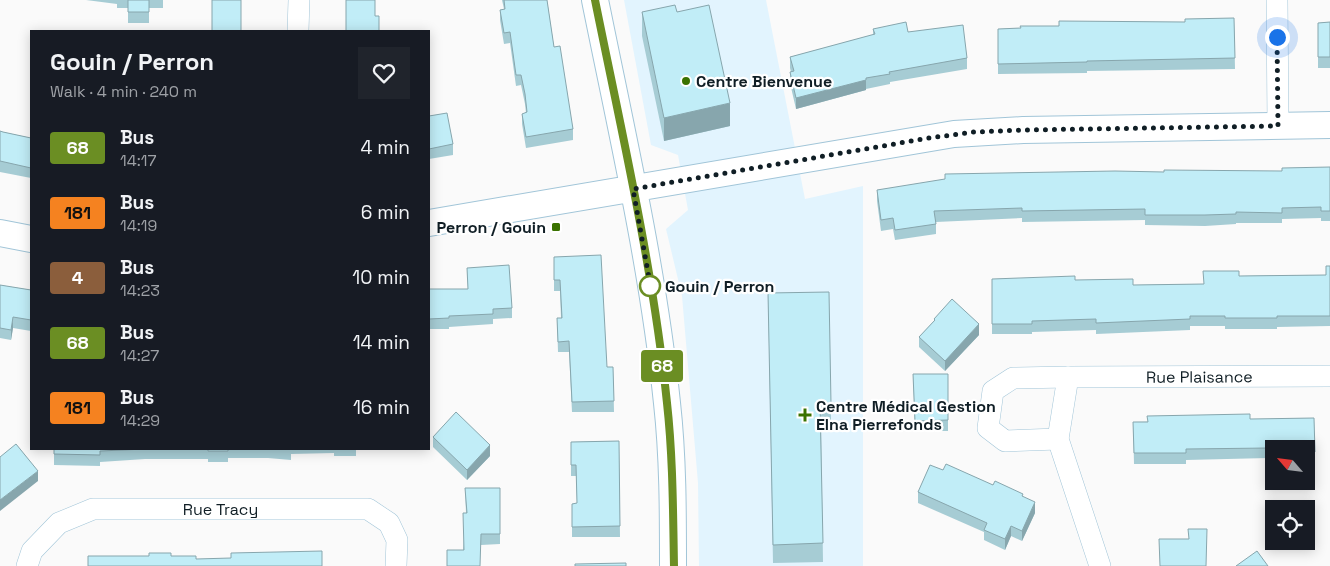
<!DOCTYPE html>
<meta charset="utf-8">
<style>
body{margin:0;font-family:"Space Grotesk",sans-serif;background:#20242c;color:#f1f3f6;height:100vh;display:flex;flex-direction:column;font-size:19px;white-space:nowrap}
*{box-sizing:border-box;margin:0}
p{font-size:16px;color:#9ea1a6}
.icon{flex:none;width:28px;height:28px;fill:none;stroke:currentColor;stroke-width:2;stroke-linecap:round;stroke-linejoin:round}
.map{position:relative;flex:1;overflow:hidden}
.side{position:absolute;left:30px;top:30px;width:400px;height:420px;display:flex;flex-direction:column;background:#171b24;border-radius:0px;box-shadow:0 2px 12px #0003}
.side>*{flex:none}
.badge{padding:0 10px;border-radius:4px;font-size:18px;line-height:32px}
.needle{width:32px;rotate:298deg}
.buttons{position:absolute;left:1265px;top:440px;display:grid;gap:10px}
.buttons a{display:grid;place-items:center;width:50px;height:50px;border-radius:0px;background:#171b24;box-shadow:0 2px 12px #0003;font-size:25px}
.you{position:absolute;width:25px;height:25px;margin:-12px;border:4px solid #fff;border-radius:50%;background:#1a73e8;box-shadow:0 0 0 8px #1a73e833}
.map>.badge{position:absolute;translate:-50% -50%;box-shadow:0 0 0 2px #fff}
.round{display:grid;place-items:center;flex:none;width:52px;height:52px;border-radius:0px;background:#20242c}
.head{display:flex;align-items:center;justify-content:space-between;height:85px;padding:0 20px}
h1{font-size:24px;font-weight:700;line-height:38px}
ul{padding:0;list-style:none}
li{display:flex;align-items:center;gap:15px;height:65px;padding:0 20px}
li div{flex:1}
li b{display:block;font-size:19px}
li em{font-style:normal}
li .badge{min-width:55px;font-weight:700;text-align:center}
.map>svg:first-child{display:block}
.built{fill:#e2f4fe}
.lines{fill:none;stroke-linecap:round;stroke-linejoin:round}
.minor-casing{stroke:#a1c5d8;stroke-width:22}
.tertiary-casing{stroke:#a1c5d8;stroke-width:28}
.minor{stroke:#fff;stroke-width:21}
.tertiary{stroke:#fff;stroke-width:26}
.wall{fill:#a6ccd4}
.shaded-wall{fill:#87a6ad}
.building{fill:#c1edf7;stroke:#87a6ad}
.line-casing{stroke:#fff;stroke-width:11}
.line{stroke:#6b8e23;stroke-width:8}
.walk{stroke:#101e25;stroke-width:5;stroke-dasharray:0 9}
.poi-dot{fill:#3a7200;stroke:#fff;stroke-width:2}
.stop-dot{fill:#fff;stroke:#6b8e23;stroke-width:2.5}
.labels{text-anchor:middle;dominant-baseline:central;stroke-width:4.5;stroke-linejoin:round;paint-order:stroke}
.poi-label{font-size:16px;font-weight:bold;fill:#101e25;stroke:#fff;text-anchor:start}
.stop-label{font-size:16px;font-weight:bold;fill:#101e25;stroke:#fff;text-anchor:start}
.street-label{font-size:16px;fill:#101e25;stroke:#fff}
</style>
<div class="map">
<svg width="1330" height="566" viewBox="0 0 1330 566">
<rect width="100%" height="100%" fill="#fafafa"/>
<path class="built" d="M624,0H766L805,199L863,186V566H699L698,483L682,296L666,229L688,210L678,155L651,145Z"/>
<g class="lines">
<defs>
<g id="minor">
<path d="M1277,0L1278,126"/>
<path d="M298,31L299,0"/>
<path d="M1058,439L1005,441L988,428L993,391L1013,378L1068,377"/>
<path id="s1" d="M27,566L32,551L59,523L93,509H368L389,523L397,540L396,566"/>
<path id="s2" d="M1100,566L1058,439L1068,377L1330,376"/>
</g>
<path id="tertiary" d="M595,0C622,134 653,267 667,403C673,457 673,512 673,566
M429,223L954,134L1023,130L1330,125
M0,233L31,239"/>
</defs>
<use href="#minor" class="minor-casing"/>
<use href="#tertiary" class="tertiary-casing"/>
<use href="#minor" class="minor"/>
<use href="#tertiary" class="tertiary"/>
</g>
<path class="wall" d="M86,0H163V8H149V23H128V8H117V4Z
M502,0H547L554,47L573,129V140L526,148L522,124V114L526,113L525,104L521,85L516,86L510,43L504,44L500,20V10L504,9Z
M642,12H677L730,126L664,141L642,36Z
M1234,18L1235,69L1087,71V73L998,74V29L1185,22Z
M1330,22V68H1318V23Z
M873,29L908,32L967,58V69L890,82V84L866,89V90L796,109L790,83V72H791L790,68V57L873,35Z
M429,116L453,144V155L429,159Z
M0,131L3,132L31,138V178L0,172Z
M1330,167V221H1321V218L1282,219V223H1236V224L1205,226L1145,225V220L1022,222V218L936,222V234L895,240L893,229L881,231L877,201V190L1164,172L1282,171Z
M554,257L607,367H613L614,412H572L569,352H558L557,318H561L560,291H554Z
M1330,266V326L1277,327V329H1225V326H1190V330L1096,334V330L1032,332V334H992V279L1075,280L1133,285L1203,284L1239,276L1326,275Z
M467,268L512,308V318L493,319V324L449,327V329H429V289H468Z
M0,285L31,290V331L13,328L11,340L0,338Z
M768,293L831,404V422H821L823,562L773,563Z
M934,319L979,335L945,371L919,347V337L934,321Z
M913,374H948V431H915Z
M1314,418L1315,463H1306V449H1274V464H1268V458L1186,460V464H1134L1133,422Z
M433,437L490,456L467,480L433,447Z
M619,441L620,537H572V504L577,503L576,476H571V442Z
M54,449H356V456H334V453L291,454V460L268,458H228V462H208V459H145L100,462V466L54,465Z
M943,470L993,485L1023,497L1035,513L1022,541L1011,536L1005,550L984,540V532L918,503V492Z
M465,488H500V544L481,545L463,550L466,513Z"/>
<path class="shaded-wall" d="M866,80V90L796,109V98Z
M730,103V126L664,141V118Z
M13,317V328L11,340V330Z
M979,324V335L945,371V361Z
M490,445V456L467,480V470Z
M38,471V481L0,511V500Z
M1035,502V513L1022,541V531Z
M1011,526V536L1005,550V539Z"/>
<path class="building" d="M128,0H149V12H128Z
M212,0H241V31H212Z
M346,0H375V16H379V31H346Z
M504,0H547L554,47L560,46L573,129L526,137L522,114L527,112L525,94L521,75H516L510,32L504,33L500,10L505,9Z
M675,5L677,12L709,5L730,103L664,118L642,12Z
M1234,18L1235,58L1087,61V62L998,64V29L1021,28L1020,26H1059V21L1185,22V19Z
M906,22L908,32L963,25L967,58L889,72L890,74L866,78V80L796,98L790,72L794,71L790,57L875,34L873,29Z
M1330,22V57H1318V23Z
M447,113L453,144L429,149V116Z
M0,131L3,132L31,138V168L0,161Z
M1330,167V211H1321V207L1282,208V213L1236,212V214L1205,215H1145V209L1022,211V208L934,211L936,224L895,230L893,218L881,220L877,190L945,179V174L1115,171L1164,172V170L1282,171V168Z
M601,255L607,367H613L614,401L572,402L569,341L558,342L557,318H562L560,280H554V257Z
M509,265L512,308L493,309V314L449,316V318L429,319V289H468L467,268Z
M1326,266H1330V316H1277V318H1225V316H1190V319L1096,323V319L1032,321V324H992V279L1075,276V280L1133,279V285L1204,284L1203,271H1239V276L1326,275Z
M0,285L31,290V320L13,317L11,330L0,328Z
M829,292L831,404H820L823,543L773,545L768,293Z
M952,299L979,324L945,361L919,337L935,320L934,319Z
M913,374H948V420L915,421Z
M456,412L490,445L467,470L433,437Z
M1250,414V419L1314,418L1315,452L1306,453V449H1274V454H1268V448L1186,449V453H1134L1133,422H1148L1147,416Z
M619,441L620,526L572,527V504L577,503L576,465H571V442Z
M16,444L38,471L0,500V457Z
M54,449H228V451H208V449H145L100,451V455L54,454Z
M946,464L993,485L995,481L1023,494L1022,496L1035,502L1022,531L1011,526L1005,539L984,530L987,523L918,492L930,465L943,470Z
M465,488H500V534H481L480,566H447V550H464L463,513H467Z
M1188,529H1207L1206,566H1160L1159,539H1189Z
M322,551V566H88V556H149V553H171V556H196V559L231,558V553Z
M1257,551L1268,566H1236Z
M626,563V566H575V564Z"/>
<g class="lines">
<defs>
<path id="line" d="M595,0C622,134 653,267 667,403C673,457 673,512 674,566"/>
</defs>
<use href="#line" class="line-casing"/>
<use href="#line" class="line"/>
<path class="walk" d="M650,286L651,289L633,189L929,138L974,132L1023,130L1278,126L1277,37"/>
</g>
<g class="poi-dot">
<circle cx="686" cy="81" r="5"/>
<rect x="551" y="222" width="10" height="10" rx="2.5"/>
<path d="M802.5 407.5h5v5h5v5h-5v5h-5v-5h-5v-5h5z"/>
</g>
<circle class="stop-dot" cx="650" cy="286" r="10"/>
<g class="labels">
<g class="poi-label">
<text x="696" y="81">Centre Bienvenue</text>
<text x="546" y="227" text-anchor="end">Perron / Gouin</text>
<text x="816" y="406">Centre Médical Gestion<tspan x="816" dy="18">Elna Pierrefonds</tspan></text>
</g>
<g class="stop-label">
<text x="665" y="286">Gouin / Perron</text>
</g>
<g class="street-label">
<text stroke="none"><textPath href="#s2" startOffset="328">Rue Plaisance</textPath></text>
<text stroke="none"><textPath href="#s1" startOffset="219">Rue Tracy</textPath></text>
</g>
</g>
</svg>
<div class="buttons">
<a><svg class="needle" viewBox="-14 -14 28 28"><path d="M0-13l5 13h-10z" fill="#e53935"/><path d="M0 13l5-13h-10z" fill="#9ea1a6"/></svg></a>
<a><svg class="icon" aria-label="locate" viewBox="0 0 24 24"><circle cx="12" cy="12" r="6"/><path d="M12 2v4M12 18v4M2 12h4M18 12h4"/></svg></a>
</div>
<div class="you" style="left:1277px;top:37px"></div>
<b class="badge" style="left:662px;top:366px;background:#6b8e23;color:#fff">68</b>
<section class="side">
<div class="head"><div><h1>Gouin / Perron</h1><p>Walk · 4 min · 240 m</p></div><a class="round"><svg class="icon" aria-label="heart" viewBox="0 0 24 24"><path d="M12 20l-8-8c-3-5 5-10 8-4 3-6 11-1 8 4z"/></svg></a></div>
<ul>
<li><span class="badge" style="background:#6b8e23;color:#fff">68</span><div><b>Bus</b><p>14:17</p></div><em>4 min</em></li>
<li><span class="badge" style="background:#f58220;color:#111">181</span><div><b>Bus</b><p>14:19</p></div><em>6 min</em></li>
<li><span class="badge" style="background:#8b5e3c;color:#fff">4</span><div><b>Bus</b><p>14:23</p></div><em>10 min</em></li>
<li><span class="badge" style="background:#6b8e23;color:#fff">68</span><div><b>Bus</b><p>14:27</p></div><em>14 min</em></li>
<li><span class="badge" style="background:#f58220;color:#111">181</span><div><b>Bus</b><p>14:29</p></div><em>16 min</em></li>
</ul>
</section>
</div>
